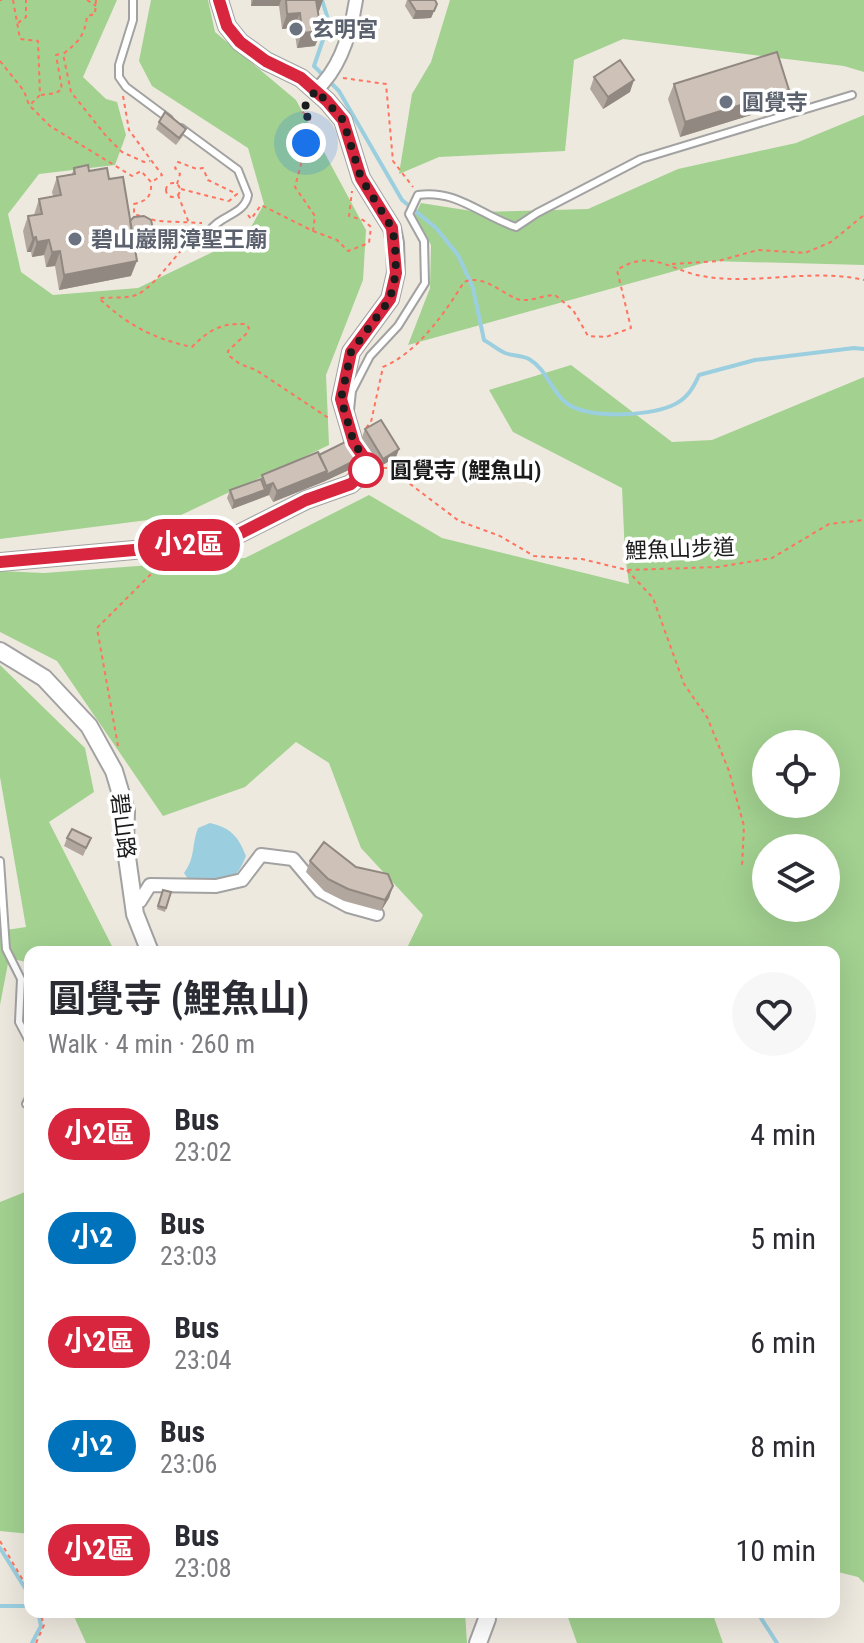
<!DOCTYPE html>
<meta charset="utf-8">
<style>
body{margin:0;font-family:"Roboto Condensed","Noto Sans TC",sans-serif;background:#f7f7f7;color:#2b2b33;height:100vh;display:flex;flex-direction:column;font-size:30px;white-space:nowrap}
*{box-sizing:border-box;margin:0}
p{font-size:26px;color:#7c7c81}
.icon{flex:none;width:44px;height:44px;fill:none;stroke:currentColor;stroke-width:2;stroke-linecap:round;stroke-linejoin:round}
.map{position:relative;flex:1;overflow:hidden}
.panel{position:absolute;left:24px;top:946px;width:816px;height:672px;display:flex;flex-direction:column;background:#fff;border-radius:16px;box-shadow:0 8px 32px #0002}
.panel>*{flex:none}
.badge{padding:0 16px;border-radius:26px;font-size:28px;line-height:52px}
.buttons{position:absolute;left:752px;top:730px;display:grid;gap:16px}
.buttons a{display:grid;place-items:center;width:88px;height:88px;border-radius:50%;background:#fff;box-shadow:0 8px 32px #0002;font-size:40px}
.you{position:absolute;width:40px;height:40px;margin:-20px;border:6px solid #fff;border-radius:50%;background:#1a73e8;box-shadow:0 0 0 12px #1a73e833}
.map>.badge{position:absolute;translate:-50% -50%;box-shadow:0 0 0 4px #fff}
.round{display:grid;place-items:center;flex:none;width:84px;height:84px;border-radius:42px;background:#f7f7f7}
.head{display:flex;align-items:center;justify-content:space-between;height:136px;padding:0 24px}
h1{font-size:38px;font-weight:700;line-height:60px}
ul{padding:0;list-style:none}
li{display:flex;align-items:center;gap:24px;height:104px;padding:0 24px}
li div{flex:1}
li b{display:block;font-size:30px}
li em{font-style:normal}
li .badge{min-width:88px;font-weight:700;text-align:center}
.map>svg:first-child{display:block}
.forest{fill:#a2d190;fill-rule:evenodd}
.water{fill:#9bcfe0}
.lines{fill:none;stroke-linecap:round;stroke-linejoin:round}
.stream{stroke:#9bcfe0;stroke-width:4}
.service-casing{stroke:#a2a2a2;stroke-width:10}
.minor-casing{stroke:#a2a2a2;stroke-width:16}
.tertiary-casing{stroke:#a2a2a2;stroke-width:20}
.path{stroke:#ff735f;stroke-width:2;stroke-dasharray:4 4;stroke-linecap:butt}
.service{stroke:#fff;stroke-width:6}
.minor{stroke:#fff;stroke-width:12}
.tertiary{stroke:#fff;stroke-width:16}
.wall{fill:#b1a79e}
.shaded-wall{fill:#908881}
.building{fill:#cec2b8;stroke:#908881;stroke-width:2}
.line-casing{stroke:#fff;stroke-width:18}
.line{stroke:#d7263d;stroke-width:12}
.walk{stroke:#1b1b1b;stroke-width:8;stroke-dasharray:0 14.4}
.worship-dot{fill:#6b7280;stroke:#fff;stroke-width:3}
.stop-dot{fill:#fff;stroke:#d7263d;stroke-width:4}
.labels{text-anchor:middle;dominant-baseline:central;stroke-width:7;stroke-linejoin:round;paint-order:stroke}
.worship-label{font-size:22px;font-weight:bold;fill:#5b616d;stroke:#fff;text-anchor:start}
.stop-label{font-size:22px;font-weight:bold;fill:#1b1b1b;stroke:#fff;text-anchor:start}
.street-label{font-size:22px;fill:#1b1b1b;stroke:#fff}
</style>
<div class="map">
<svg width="864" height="1643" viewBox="0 0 864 1643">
<rect width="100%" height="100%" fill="#eee9df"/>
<path class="forest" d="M0,0H117L83,77L106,99L117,102L126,135L115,165L39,174L8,214L21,272L53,295L138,288L246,236L264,204L248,148L152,86L139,61L151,0H208L215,32L296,100L366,230L363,280L326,375L329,445L179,516L0,539Z
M450,0H864V72L844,66L623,39L574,60L565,151L439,157L399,174L412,94L431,62Z
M864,115V265L711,261L408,345L430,288L431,245L414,216L421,203L478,212L588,209L678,169L796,143Z
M571,365L672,442L712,440L864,377V1583L858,1577L834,1571V952H405L423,915L361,848L329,763L296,742L245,787L163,816L57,661L0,632V571L44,573L245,558L369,495L442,538L629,584L625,555L622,488L513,432L489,390ZM766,744H826V804H766ZM766,848H826V908H766Z
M0,665L85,748L94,792L49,822L115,952H30V963L9,958L0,1005V931L26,927L0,777Z
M30,1190V1534L0,1531V1202Z
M72,1612H465L467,1643H86Z
M566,1612H712L723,1643H577Z"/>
<path class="water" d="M210,823C231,828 238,836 246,856C235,885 222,884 193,886L184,873C196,856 191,847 198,828Z"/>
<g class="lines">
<path class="stream" d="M322,0L329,22L314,66L339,91L402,200L436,228L458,255L473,288L484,340C491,344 498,350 505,353C512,356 522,355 529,359C546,369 550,388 564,401C584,420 648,416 671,406C686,400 693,389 699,375L755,360L854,348L864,349
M0,1548L30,1596
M0,1606H30
M757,1612L777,1643
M32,1643L41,1626L38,1612"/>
<defs>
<path id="service" d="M133,0V20L119,65V77L126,87L169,119
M181,128L238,170L248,195C245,215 219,215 209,232
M350,410L352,391L370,356L398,326L425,283L424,241L409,214L418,195C456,189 482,216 516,227L537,213L641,159L852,95
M0,861L6,949L21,979L19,1022L30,1043
M26,1104L30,1096"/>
<path id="minor" d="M316,90C341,68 351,32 356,0
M133,904L140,901L150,885L216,886L242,880L261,855L293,859L320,891L348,906L377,914"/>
<path id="tertiary" d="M0,562L223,542L306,500L351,484L370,466L354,443L341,399L351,352L390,299L396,273L395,243L392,228L361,178L343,120L327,101L301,78L266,61L240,42L227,26L219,0
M0,651L44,678L89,726L114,771L126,811L125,843L135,914L150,952
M478,1643L487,1619L486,1612"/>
</defs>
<use href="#service" class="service-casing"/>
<use href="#minor" class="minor-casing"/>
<use href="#tertiary" class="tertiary-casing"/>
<path class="path" d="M0,0H2
M13,0L20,39L38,41L40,95L30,105
M87,0L96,6
M96,0L95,14L87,16C85,35 78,43 63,54L71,92L106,136L122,152L144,162L150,161
M18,23L26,17V0
M0,61L24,91L29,105L50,126L132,176L141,171L151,182C152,196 147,201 134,204V214L157,221L202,223
M343,78L386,84L393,161L413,187
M41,95L56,93L62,89L56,55L60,54
M123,96L129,130L162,175L152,182
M166 190a7 7 0 1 1 14 0a7 7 0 1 1-14 0Z
M177,184L180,174L175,168L178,162L197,169L203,168L208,180L237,194L229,201L231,205
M181,189L228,201
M178,195L189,223
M248,215L251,219L261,205L313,231L315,216L295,187L312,122L302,111L306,104
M313,231L337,240L348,251L369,243L371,227L363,220L349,216L352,191
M200,235C182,242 159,284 138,294C129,299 110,297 99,298C127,325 154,339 192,347C209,330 220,323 246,324L249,328L247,333L228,351V355L240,364L256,370L330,419
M672,264L718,261L758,250L805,253L831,242L864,215
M366,428L371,422L383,367C418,352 444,314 464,282C483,274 500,292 517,299C529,303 542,295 555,295L573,310L588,336L606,337L631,328L617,270C647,251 663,265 693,274C747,288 807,267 864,280
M383,468H389L459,521L500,536L534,556L582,559L627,570L718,567L772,558L829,524L864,520
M627,570L653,598L684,684L707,717L729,771L744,826L742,867
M118,746L97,628L163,562
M0,1541L30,1592
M36,1643L44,1625L40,1612"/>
<use href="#service" class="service"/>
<use href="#minor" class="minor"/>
<use href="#tertiary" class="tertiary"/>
</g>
<path class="wall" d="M251,0H323L318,13L321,31L315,46L297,48L294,28L282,29L279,6H251Z
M407,0H435L437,4L431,18L413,19L405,6Z
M594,77L630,92L603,109L590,89Z
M674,84L789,90L783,105L680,137L668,99Z
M159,122L186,129L183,136L176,145L156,129Z
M74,168L89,171L109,179L130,221L150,237L145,243L136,244L134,243L131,276L59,290L55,266L46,267L44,255L32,257L31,252H27L23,231L28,216L34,215L39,199L53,196L52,192L57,177L72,174Z
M365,429L399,449L396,457L381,466L362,437Z
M319,455L356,460L353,468L323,482L273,502L269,495L232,509L227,498L230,490L261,479L262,475Z
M67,838H91L83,856L64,846Z
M310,861L356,867L393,886L389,898L381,911L344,901L324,891L306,872Z
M163,890L171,892L165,912L157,909Z"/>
<path class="shaded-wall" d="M253,0H281L279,6H251Z
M316,0H323L318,14Z
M437,4L431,18L413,19L416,11Z
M300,13L294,28L282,29L287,14Z
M321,31L315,46L297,48L302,33Z
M634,80L630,92L603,109L608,97Z
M789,90L783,105L680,137L685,122Z
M153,229L150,237L145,243L136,244L139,237Z
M36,237L31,252H27L33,238Z
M49,240L44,255L32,257L37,242Z
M60,251L55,266L46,267L52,252Z
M137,261L131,276L59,290L64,275Z
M399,449L396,457L381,466L383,459Z
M356,460L353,468L323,482L273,502L277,491Z
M273,483L269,495L232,509L234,501L265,490L266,486Z
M393,886L389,898L381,911L385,900Z"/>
<path class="building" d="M286,0H316L321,31L302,33L300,13L287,14Z
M409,0H435L437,4L434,11H416Z
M777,52L789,90L685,122L674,84Z
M620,60L634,80L608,97L594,77Z
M165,112L186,129L179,138L159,122Z
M88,165L89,171L107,168L109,179L123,177L137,261L64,275L60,251L52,252L49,240L37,242L36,237L33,238L28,216L42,214L39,199L61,195L57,177L75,174L74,168Z
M144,216L151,220L153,229L148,236L139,237L132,233L130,221L134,217Z
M381,420L399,449L383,459L365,429Z
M347,441L356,460L326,475L327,471L319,455Z
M318,452L327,471L277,491L273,483L266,486L262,475Z
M261,479L265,490L234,501L230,490Z
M72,829L91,838L86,848L67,838Z
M324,842L356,867L388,874L393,886L385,900L348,889L328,879L310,861Z
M163,890L171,892L166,908L158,906Z"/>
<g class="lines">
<defs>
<path id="line" d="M0,562L223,542L306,500L351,484L370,466L354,443L341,399L351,352L390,299L396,273L392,228L361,178L343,120L327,101L301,78L266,61L240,42L227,26L219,0"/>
</defs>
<use href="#line" class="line-casing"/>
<use href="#line" class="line"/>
<path class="walk" d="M306,143L312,122L302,111L316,90L343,120L361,178L392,228L395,243L396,273L390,299L351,352L341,399L354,443L370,466L366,470"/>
</g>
<g class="worship-dot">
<circle cx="296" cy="29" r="8"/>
<circle cx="726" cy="102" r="8"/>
<circle cx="75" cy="239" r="8"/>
</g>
<circle class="stop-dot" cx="366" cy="470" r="16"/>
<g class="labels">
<g class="worship-label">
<text x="312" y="29">玄明宮</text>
<text x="742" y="102">圓覺寺</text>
<text x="91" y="239">碧山巖開漳聖王廟</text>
</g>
<g class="stop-label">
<text x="390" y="470">圓覺寺 (鯉魚山)</text>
</g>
<g class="street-label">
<text transform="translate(680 549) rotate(-2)">鯉魚山步道</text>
<text transform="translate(123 826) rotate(83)">碧山路</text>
</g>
</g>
</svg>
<div class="buttons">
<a><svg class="icon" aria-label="locate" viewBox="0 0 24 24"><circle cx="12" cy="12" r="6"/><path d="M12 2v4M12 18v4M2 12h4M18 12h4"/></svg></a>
<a><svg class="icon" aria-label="layers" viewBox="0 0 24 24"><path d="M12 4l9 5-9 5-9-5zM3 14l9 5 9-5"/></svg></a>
</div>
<div class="you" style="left:306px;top:143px"></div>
<b class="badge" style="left:189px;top:545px;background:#d7263d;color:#fff">小2區</b>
<section class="panel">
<div class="head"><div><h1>圓覺寺 (鯉魚山)</h1><p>Walk · 4 min · 260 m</p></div><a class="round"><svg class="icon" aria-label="heart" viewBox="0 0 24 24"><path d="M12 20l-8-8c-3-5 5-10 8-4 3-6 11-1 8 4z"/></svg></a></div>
<ul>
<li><span class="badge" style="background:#d7263d;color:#fff">小2區</span><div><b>Bus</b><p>23:02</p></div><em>4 min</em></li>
<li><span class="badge" style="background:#0072bc;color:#fff">小2</span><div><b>Bus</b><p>23:03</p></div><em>5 min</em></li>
<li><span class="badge" style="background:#d7263d;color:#fff">小2區</span><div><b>Bus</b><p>23:04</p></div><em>6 min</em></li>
<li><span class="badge" style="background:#0072bc;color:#fff">小2</span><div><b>Bus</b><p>23:06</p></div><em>8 min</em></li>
<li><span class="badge" style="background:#d7263d;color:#fff">小2區</span><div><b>Bus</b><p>23:08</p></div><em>10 min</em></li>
</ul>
</section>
</div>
